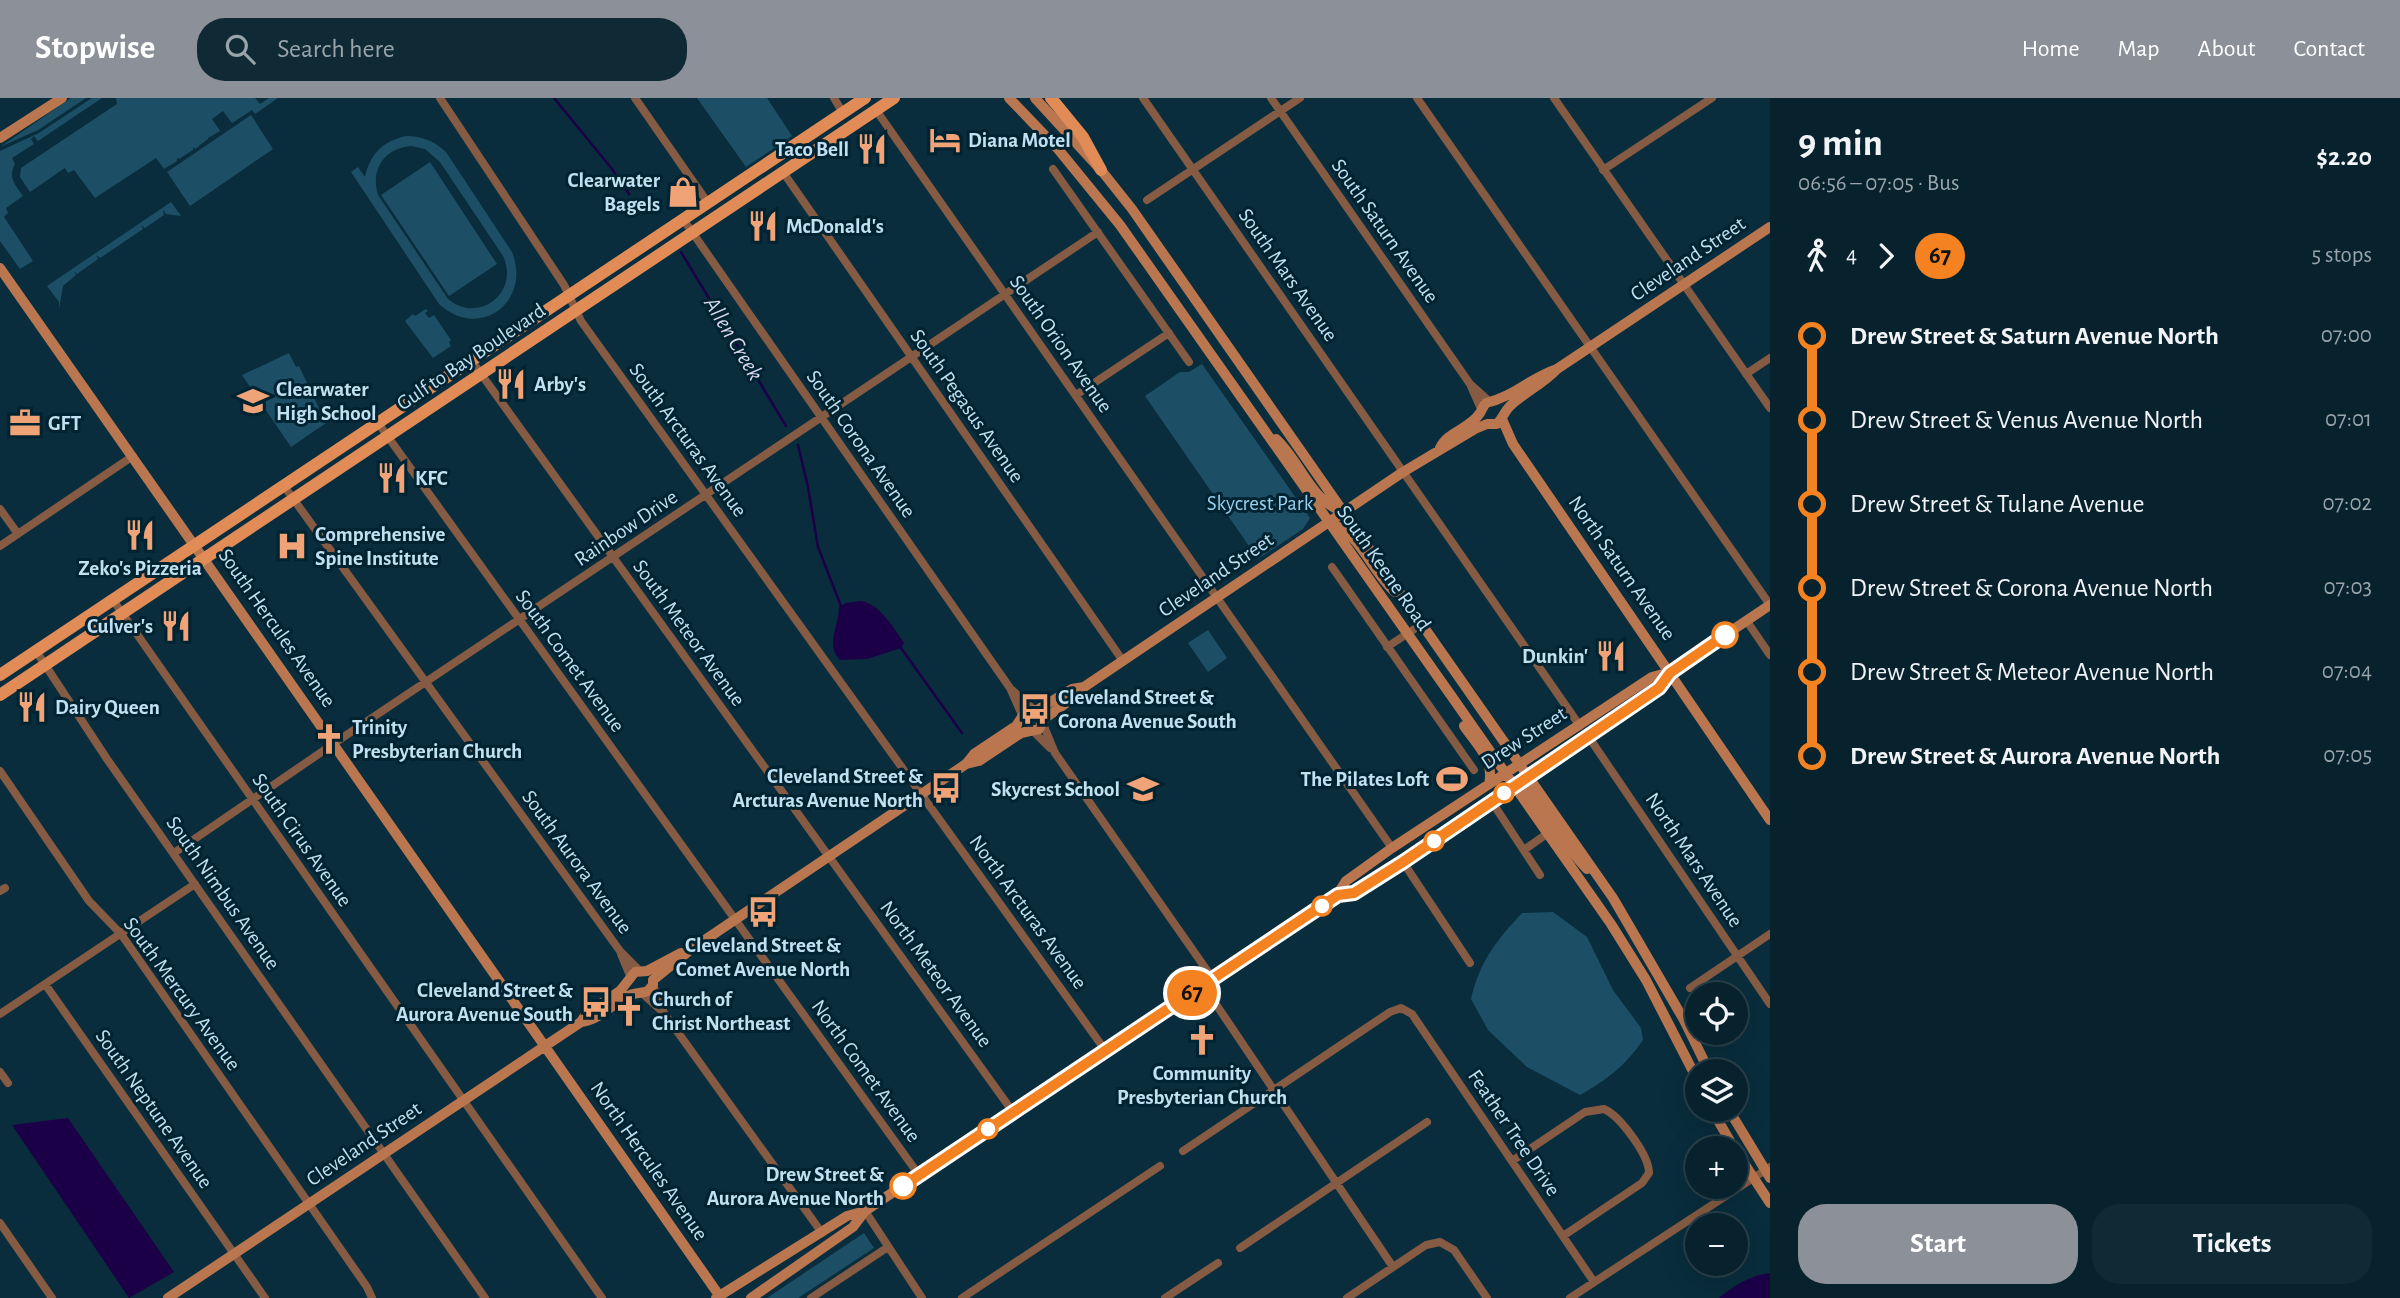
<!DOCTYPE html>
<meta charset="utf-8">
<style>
body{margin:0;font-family:"Alegreya Sans",sans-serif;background:#102a35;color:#f1f3f6;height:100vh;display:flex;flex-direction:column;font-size:26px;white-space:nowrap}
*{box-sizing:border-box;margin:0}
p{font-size:23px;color:#98a4aa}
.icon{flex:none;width:38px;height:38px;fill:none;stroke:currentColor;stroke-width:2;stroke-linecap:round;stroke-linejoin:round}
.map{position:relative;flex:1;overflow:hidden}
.details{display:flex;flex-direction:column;background:#07222d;width:630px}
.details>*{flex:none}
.badge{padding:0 14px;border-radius:23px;font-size:24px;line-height:46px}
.tools{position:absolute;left:1685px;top:884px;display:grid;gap:14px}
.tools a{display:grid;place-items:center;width:63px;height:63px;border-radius:50%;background:#07222d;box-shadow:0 7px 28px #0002,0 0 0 2px #283f49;font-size:35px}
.map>.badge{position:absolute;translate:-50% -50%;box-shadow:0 0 0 4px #fff}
.legs{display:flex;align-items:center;gap:10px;height:77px;padding:0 28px;font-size:23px}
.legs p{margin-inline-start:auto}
.summary{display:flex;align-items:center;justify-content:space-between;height:119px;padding:0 28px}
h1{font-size:38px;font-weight:700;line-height:52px}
.action{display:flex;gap:14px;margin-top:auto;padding:14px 28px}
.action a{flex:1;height:80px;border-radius:28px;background:#8c9099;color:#fff;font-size:28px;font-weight:700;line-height:80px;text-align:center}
.action a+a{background:#102a35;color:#f1f3f6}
ul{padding:0 28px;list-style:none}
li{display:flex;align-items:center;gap:24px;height:84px;font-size:26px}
li i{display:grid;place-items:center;width:10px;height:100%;margin:0 9px;background:currentColor}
li i::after{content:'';width:18px;height:18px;margin:-9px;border:5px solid;border-radius:50%;background:#07222d}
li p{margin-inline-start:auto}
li:first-child i{background:linear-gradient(#0000 50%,currentColor 0)}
li:last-child i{background:linear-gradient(currentColor 50%,#0000 0)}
header{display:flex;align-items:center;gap:42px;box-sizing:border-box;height:98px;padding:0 35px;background:#8c9099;color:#fff}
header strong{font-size:33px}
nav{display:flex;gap:38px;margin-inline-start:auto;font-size:24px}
.search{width:490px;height:63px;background:#102a35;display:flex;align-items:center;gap:18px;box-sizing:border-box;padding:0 24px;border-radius:28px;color:#98a4aa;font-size:26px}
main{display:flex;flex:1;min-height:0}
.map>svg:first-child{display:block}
.green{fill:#1c4f66;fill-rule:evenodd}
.water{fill:#1b0047}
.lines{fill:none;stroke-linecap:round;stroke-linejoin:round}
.stream{stroke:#1b0047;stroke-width:2.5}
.street{stroke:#855b43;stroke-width:8}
.secondary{stroke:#b9764f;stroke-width:10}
.primary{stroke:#e18b57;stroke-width:12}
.line-1-casing{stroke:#fff;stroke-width:16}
.line-1{stroke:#f58220;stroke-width:10}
.stop-1-dot{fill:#fff;stroke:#f58220;stroke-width:3.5}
.labels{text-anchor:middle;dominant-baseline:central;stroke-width:6;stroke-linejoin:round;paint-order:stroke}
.poi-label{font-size:21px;font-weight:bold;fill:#c1e1f2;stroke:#002332;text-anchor:start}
.street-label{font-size:21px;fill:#c1e1f2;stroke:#002332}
.park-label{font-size:21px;fill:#98d0ed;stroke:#002332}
.stop-label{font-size:21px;font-weight:bold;fill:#c1e1f2;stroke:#002332;text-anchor:end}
.water-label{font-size:23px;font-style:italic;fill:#dad7f1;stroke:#002332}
</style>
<header>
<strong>Stopwise</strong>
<div class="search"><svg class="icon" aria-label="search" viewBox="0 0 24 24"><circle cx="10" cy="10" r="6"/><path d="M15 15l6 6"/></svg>Search here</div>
<nav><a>Home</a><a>Map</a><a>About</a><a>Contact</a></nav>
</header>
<main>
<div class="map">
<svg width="1770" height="1200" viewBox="0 0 1770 1200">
<rect width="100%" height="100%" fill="#092d3c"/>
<path class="green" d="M71,0H86L38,32L0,49Z
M92,0H102L38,43L34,38L31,41L34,46L12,60L15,66C7,79 16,88 23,98L6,110L8,115L4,119L33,163L20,171L0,143V53L39,35Z
M116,0H255L260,6L269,0H278L255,16L252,12L232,25L223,13L212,21L220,33L208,40V41L195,51L193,49V52L179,61L177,60V63L164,71L156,60L95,100L74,72L68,75L65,70L30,94L20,79L21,70L117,6Z
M697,0H767L792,38L746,69Z
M251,17L273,51L190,108L167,74Z
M406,38C422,38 434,43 446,54L512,154C532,204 479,243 439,206L351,74L358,69L365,79C370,56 383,43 406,38ZM411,48L425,51L440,64L503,158C520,194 479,227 448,201L378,97C370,71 385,50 411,48Z
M430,64L497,166L449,198L381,97Z
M171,104L181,118L166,116L163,111L164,117L145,130L141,127L143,131L100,160L96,157L98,161L77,176L74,173L76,177L63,188L59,211V204L47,188Z
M426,211L428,213L425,215L429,220L434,217L451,242L449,244L451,248L433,260L405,223L413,216L415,218Z
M289,255L296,269L299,268L326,325L291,349L242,277Z
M1202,266L1310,420L1303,431L1258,461L1145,298L1180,274H1189Z
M1208,532L1227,560L1208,574L1188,545Z
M1553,814L1587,839L1613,892L1641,930L1643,942C1626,967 1607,982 1580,997L1527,969L1488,932L1471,901C1480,863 1496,843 1522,815Z
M864,1135L874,1150L798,1200H767Z"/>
<path class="water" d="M861,503C880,506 893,529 904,545L901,550L867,561L840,562C825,547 839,528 839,509L846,505Z
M68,1020L174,1174L129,1200L12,1027Z
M1770,1175V1200H1719C1734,1188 1750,1177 1770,1175Z"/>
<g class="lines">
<path class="stream" d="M554,0L612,71L629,96
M681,154L786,328
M798,347L808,389L818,449L841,508
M901,550L962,635"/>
<path class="street" d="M440,0L564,187L581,223L1105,952
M635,0L708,105
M834,0L843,15
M1143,0L1580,628
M1271,0L1470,286L1481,311
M1417,0L1770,507
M1554,0L1770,310
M876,12L1392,750
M1053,71L1189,264
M1603,72L1712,0
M783,74L1123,563
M1147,102L1300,0
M683,121L1010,590L1022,617
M471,262L1013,1014
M1746,276L1770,260
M1470,286L1490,304
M1076,297L1169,235
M378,325L919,1077
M284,388L620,853L639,872
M0,411L18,436
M0,448L133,358
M1332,469L1474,672
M113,502L602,1200
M1746,522L1770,557
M1387,549L1422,526
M36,553L107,661L485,1200
M1012,592L1032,610
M1043,626L1055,655L1213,881
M1033,633L1050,650
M1588,638L1770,906
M0,673L89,803L121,836L367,1189L372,1200
M1492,704L1540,777
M1524,752L1548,735
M174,755L345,638L1098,134
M1403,764L1470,865
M0,793L5,790
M621,856L631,880
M45,886L265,1200
M653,887L663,912
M1203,887L1393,1169
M1690,890L1770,836
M642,895L664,915L822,1135
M0,916L195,786
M0,974L8,985
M1183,1053L1390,914L1401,910L1412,916L1594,1184
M1512,1063L1585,1014L1604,1011C1620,1018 1649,1057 1649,1075L1642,1085L1563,1138
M865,1113L922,1200
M0,1125L52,1200
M1240,1150L1427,1024
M811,1200L888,1149
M962,1200L1160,1068
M1165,1200L1218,1165
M1347,1200L1426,1147L1440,1144L1454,1152L1487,1200
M1570,1200L1770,1069"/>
<path class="secondary" d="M1009,0L1058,51L1120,127L1450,596L1611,826L1646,882L1698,983
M1035,0L1101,72L1132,111L1613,800L1684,922L1709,973
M0,40L62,0
M0,170L721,1200
M1502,321L1513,346L1770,722
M1276,341C1300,363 1310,401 1341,413
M1440,350C1448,333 1470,331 1480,315C1482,312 1483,308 1486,305C1515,298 1530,280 1557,271L1770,129
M1328,424C1360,434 1371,473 1395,494
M1464,628C1476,646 1495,662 1489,686
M966,666L974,656L1016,628L1026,613L1037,612L1072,591L1084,589
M1516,684C1537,693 1565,751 1587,771
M1337,797L1354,795L1403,764L1659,590L1670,574L1770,507
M653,882L690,852L966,666L979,663L1021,635L1039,631L1044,621L1076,598L1084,589L1403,374L1475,331L1487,326H1497C1503,320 1504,314 1510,308C1525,294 1543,286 1557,271
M581,924L586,916L620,893L635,874L647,873L681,855
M1712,1012L1734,1050
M1729,1012L1770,1080
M1736,1053L1770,1105
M168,1200L581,924C599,922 611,907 626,899C634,894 640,896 648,893L653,887V882
M716,1200L847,1118L865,1113L1337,797L1346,783L1392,750L1652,579L1670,574
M751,1200L853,1129L865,1113"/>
<path class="primary" d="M1051,0L1083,39L1101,72
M0,577L865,0
M0,597L894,0"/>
</g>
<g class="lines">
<defs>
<path id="line-1" d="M903,1088L1338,797L1354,795L1403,764L1659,590L1670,575L1725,537"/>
</defs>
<use href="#line-1" class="line-1-casing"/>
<use href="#line-1" class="line-1"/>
</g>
<defs>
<symbol id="hotel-bare" viewBox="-9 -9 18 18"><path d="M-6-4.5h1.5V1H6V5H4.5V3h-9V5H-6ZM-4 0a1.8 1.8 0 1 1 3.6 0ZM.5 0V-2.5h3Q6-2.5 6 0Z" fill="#efa377" stroke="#002332" stroke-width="2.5" paint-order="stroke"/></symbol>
<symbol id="restaurant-bare" viewBox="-9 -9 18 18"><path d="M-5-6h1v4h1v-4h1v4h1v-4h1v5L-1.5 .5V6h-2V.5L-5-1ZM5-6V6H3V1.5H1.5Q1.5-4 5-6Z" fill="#efa377" stroke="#002332" stroke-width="2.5" paint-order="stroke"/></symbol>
<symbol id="shop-bare" viewBox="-9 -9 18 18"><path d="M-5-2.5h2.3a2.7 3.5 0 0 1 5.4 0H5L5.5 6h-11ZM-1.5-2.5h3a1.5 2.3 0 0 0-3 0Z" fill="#efa377" stroke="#002332" stroke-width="2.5" paint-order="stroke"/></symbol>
<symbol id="school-bare" viewBox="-9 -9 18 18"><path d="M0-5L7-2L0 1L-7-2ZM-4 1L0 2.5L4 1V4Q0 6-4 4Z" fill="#efa377" stroke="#002332" stroke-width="2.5" paint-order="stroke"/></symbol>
<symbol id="office-bare" viewBox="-9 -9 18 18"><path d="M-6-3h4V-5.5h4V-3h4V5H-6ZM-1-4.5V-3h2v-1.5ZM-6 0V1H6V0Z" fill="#efa377" stroke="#002332" stroke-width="2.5" paint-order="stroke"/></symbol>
<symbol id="hospital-bare" viewBox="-9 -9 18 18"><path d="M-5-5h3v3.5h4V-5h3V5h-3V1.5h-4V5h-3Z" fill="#efa377" stroke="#002332" stroke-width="2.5" paint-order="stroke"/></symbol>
<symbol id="bus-bare" viewBox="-9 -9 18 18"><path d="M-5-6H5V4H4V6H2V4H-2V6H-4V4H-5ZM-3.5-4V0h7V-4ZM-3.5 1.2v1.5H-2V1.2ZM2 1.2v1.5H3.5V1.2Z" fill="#efa377" stroke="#002332" stroke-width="2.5" paint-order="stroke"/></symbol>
<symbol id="church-bare" viewBox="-9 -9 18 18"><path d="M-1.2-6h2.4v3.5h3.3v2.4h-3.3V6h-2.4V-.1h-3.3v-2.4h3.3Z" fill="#efa377" stroke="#002332" stroke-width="2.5" paint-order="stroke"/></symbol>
<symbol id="stadium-bare" viewBox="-9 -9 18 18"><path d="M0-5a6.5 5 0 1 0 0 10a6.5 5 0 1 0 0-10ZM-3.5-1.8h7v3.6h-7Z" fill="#efa377" stroke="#002332" stroke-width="2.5" paint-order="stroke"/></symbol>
</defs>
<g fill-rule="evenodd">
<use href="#hotel-bare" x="923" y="20" width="44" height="44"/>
<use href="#restaurant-bare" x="850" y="29" width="44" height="44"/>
<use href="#shop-bare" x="661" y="72" width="44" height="44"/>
<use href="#restaurant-bare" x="741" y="106" width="44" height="44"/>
<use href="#restaurant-bare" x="489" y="264" width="44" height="44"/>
<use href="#school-bare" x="231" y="281" width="44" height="44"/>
<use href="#office-bare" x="3" y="303" width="44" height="44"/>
<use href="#restaurant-bare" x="370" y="358" width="44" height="44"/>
<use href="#restaurant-bare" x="118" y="415" width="44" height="44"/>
<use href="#hospital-bare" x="270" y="426" width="44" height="44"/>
<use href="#restaurant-bare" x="154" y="506" width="44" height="44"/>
<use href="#restaurant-bare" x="1589" y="536" width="44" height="44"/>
<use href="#restaurant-bare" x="10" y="587" width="44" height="44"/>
<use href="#bus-bare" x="1013" y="589" width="44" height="44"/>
<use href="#church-bare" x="307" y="619" width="44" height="44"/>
<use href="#stadium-bare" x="1430" y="659" width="44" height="44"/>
<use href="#bus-bare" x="924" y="668" width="44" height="44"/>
<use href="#school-bare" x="1121" y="669" width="44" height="44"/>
<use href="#bus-bare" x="741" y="792" width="44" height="44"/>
<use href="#bus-bare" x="574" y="882" width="44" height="44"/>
<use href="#church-bare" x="607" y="891" width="44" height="44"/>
<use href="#church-bare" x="1180" y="920" width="44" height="44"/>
</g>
<g class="stop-1-dot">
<circle cx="1725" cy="537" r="12"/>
<circle cx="1504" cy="695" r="9"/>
<circle cx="1434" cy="743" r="9"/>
<circle cx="1322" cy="808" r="9"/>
<circle cx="988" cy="1031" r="9"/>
<circle cx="903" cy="1088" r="12"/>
</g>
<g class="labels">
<g class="poi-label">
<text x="968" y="42">Diana Motel</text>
<text x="849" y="51" text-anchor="end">Taco Bell</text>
<text x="660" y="82" text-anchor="end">Clearwater<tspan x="660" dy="24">Bagels</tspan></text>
<text x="786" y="128">McDonald's</text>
<text x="534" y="286">Arby's</text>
<text x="276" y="291">Clearwater<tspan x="276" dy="24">High School</tspan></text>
<text x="48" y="325">GFT</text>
<text x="415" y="380">KFC</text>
<text x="315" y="436">Comprehensive<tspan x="315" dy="24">Spine Institute</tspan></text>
<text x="140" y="470" text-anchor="middle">Zeko's Pizzeria</text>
<text x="153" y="528" text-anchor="end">Culver's</text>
<text x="1588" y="558" text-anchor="end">Dunkin'</text>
<text x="1058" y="599">Cleveland Street &amp;<tspan x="1058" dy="24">Corona Avenue South</tspan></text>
<text x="55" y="609">Dairy Queen</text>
<text x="352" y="629">Trinity<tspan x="352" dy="24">Presbyterian Church</tspan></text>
<text x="923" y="678" text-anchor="end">Cleveland Street &amp;<tspan x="923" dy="24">Arcturas Avenue North</tspan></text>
<text x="1429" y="681" text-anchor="end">The Pilates Loft</text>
<text x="1120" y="691" text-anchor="end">Skycrest School</text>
<text x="763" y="847" text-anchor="middle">Cleveland Street &amp;<tspan x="763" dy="24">Comet Avenue North</tspan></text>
<text x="573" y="892" text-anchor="end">Cleveland Street &amp;<tspan x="573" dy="24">Aurora Avenue South</tspan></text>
<text x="652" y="901">Church of<tspan x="652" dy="24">Christ Northeast</tspan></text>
<text x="1202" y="975" text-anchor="middle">Community<tspan x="1202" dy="24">Presbyterian Church</tspan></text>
</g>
<g class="street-label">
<text transform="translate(1385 133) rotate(55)">South Saturn Avenue</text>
<text transform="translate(1688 161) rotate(-34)">Cleveland Street</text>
<text transform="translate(1288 177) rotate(55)">South Mars Avenue</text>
<text transform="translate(1061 246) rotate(55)">South Orion Avenue</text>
<text transform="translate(471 259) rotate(-34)">Gulf to Bay Boulevard</text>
<text transform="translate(967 308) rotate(55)">South Pegasus Avenue</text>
<text transform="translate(688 342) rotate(54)">South Arcturas Avenue</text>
<text transform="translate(861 346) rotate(55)">South Corona Avenue</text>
<text transform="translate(626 430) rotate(-34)">Rainbow Drive</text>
<text transform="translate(1384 470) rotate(55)">South Keene Road</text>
<text transform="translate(1622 470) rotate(55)">North Saturn Avenue</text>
<text transform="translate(1216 477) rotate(-34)">Cleveland Street</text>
<text transform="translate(277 530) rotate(55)">South Hercules Avenue</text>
<text transform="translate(689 535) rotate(54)">South Meteor Avenue</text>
<text transform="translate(570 563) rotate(54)">South Comet Avenue</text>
<text transform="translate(1524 640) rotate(-33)">Drew Street</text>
<text transform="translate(302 742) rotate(55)">South Cirus Avenue</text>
<text transform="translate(1694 762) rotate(56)">North Mars Avenue</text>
<text transform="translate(577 764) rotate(54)">South Aurora Avenue</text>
<text transform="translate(223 795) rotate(55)">South Nimbus Avenue</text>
<text transform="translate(1028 814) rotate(54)">North Arcturas Avenue</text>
<text transform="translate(936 876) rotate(54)">North Meteor Avenue</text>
<text transform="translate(182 896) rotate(54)">South Mercury Avenue</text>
<text transform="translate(866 973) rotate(54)">North Comet Avenue</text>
<text transform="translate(154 1011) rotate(55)">South Neptune Avenue</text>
<text transform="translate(1514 1035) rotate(56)">Feather Tree Drive</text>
<text transform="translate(364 1046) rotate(-34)">Cleveland Street</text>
<text transform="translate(649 1063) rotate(55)">North Hercules Avenue</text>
</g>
<g class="park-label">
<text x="1260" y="405">Skycrest Park</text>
</g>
<g class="stop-label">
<text x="884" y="1076">Drew Street &amp;<tspan x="884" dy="24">Aurora Avenue North</tspan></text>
</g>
<g class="water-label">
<text transform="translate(733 241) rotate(59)">Allen Creek</text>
</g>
</g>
</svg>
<div class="tools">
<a><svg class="icon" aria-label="locate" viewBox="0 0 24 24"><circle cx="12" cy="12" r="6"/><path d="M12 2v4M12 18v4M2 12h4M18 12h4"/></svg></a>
<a><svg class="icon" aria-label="layers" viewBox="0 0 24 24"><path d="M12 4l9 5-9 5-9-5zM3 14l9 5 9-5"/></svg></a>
<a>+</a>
<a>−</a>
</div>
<b class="badge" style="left:1192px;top:895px;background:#f58220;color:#111">67</b>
</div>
<section class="details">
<div class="summary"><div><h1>9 min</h1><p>06:56 – 07:05 · Bus</p></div><b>$2.20</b></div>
<div class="legs"><svg class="icon" aria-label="walk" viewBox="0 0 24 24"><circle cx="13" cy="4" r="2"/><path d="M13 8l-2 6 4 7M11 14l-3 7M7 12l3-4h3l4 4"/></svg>4<svg class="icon" aria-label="forward" viewBox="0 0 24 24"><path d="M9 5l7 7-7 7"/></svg><b class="badge" style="background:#f58220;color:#111">67</b><p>5 stops</p></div>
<ul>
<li><i style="color:#f58220"></i><b>Drew Street &amp; Saturn Avenue North</b><p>07:00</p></li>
<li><i style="color:#f58220"></i><span>Drew Street &amp; Venus Avenue North</span><p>07:01</p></li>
<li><i style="color:#f58220"></i><span>Drew Street &amp; Tulane Avenue</span><p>07:02</p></li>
<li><i style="color:#f58220"></i><span>Drew Street &amp; Corona Avenue North</span><p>07:03</p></li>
<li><i style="color:#f58220"></i><span>Drew Street &amp; Meteor Avenue North</span><p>07:04</p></li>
<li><i style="color:#f58220"></i><b>Drew Street &amp; Aurora Avenue North</b><p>07:05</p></li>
</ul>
<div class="action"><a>Start</a><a>Tickets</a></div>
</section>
</main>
